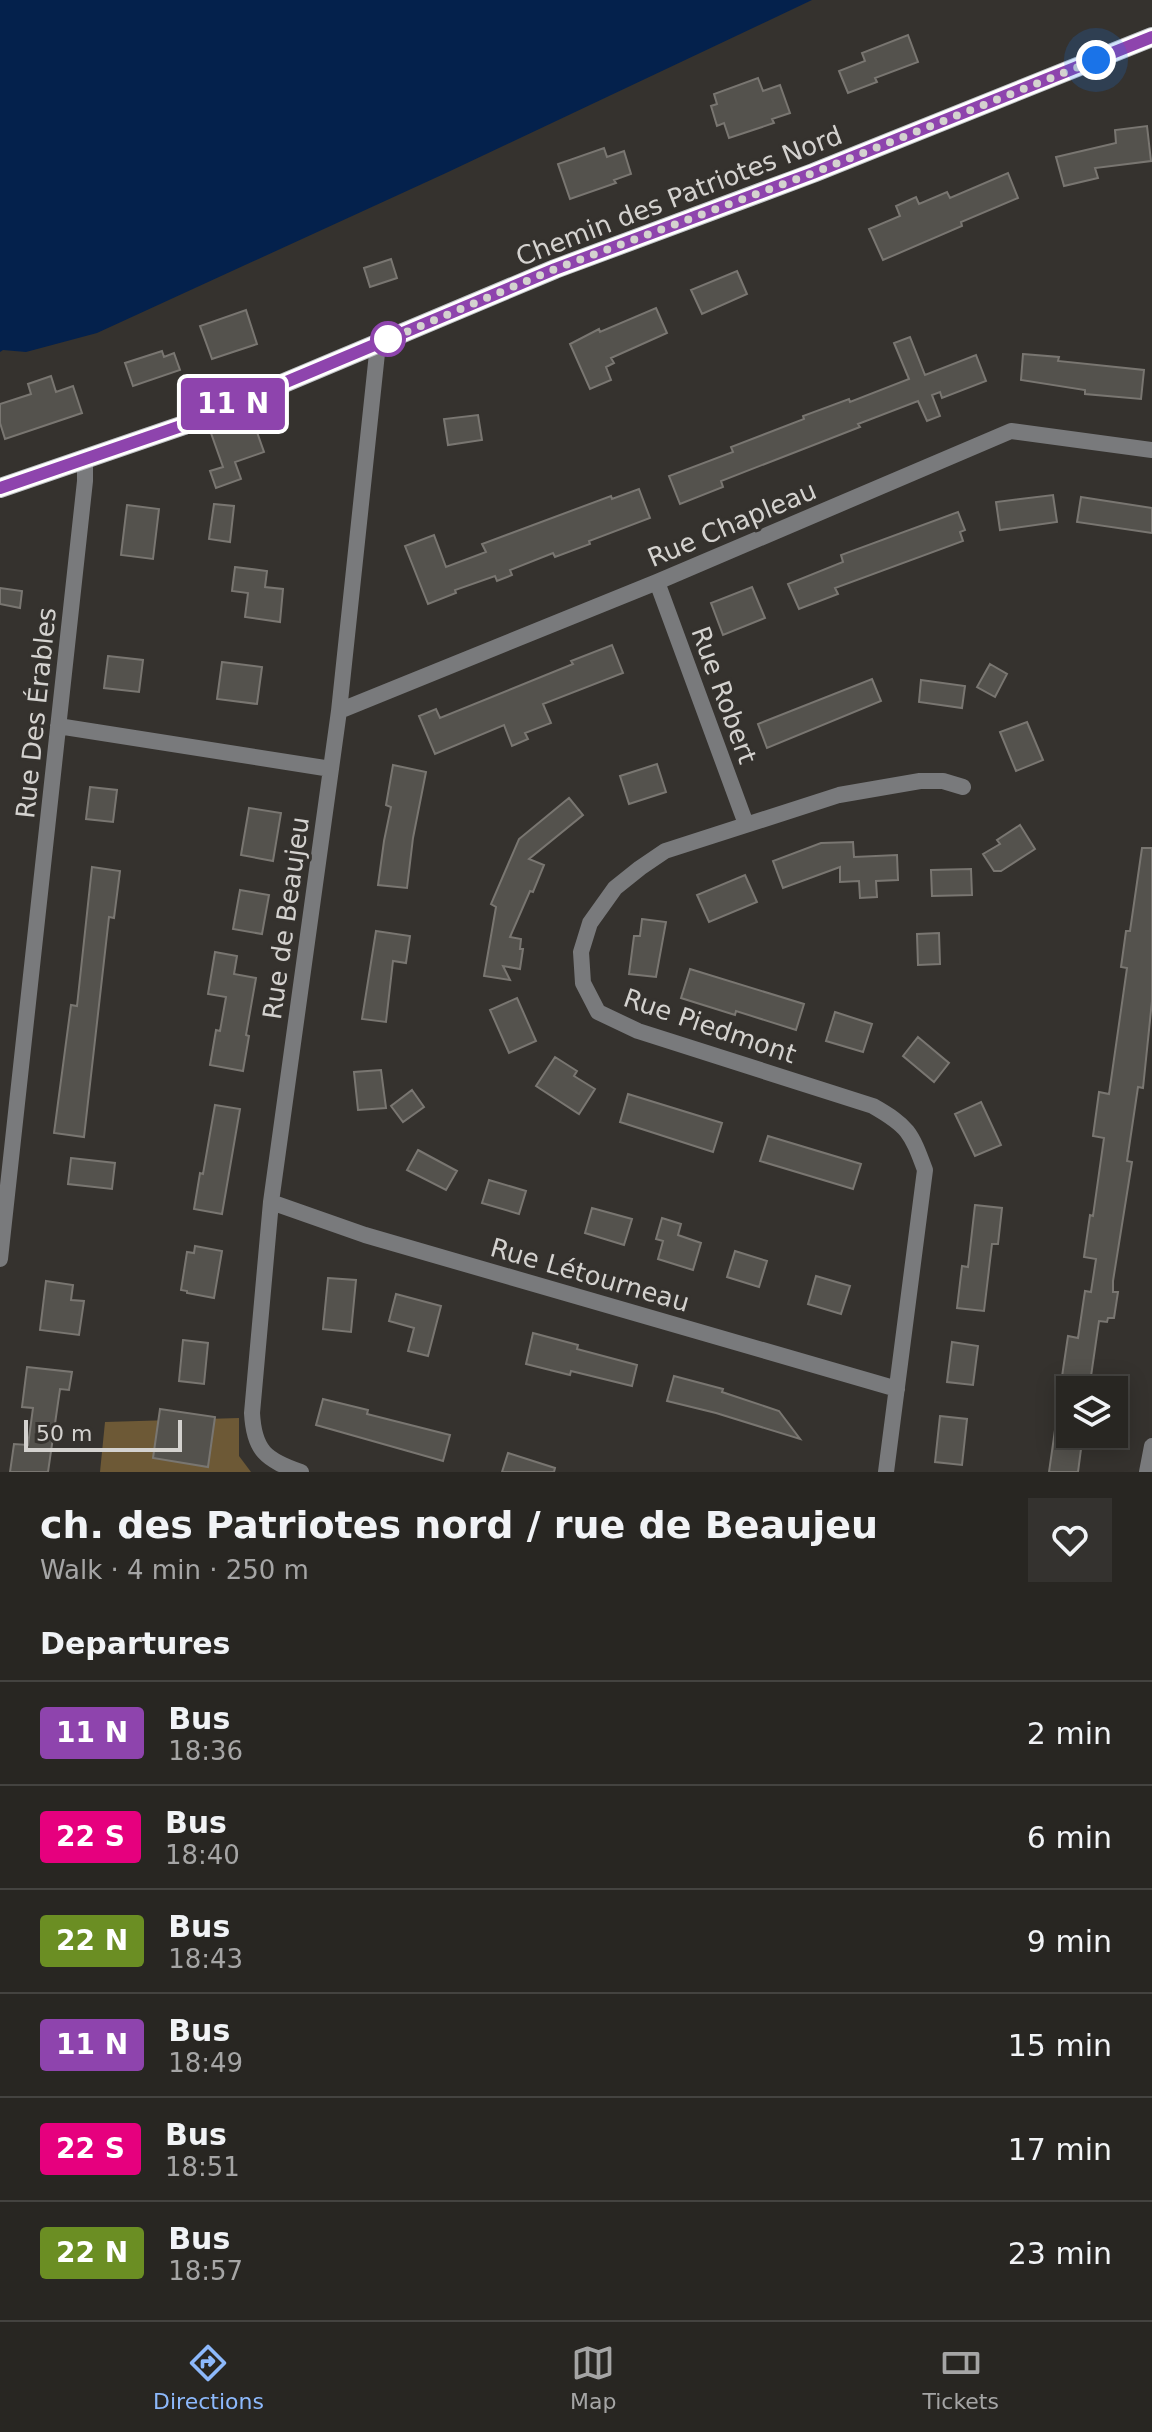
<!DOCTYPE html>
<meta charset="utf-8">
<style>
body{margin:0;font-family:"DejaVu Sans",sans-serif;background:#34322f;color:#f1f3f6;height:100vh;display:flex;flex-direction:column;font-size:30px;white-space:nowrap}
*{box-sizing:border-box;margin:0}
p{font-size:26px;color:#a5a5a5}
.icon{flex:none;width:44px;height:44px;fill:none;stroke:currentColor;stroke-width:2;stroke-linecap:round;stroke-linejoin:round}
.map{position:relative;height:1472px;overflow:hidden}
.panel{display:flex;flex-direction:column;background:#282622;flex:1}
.panel>*{flex:none}
.badge{padding:0 16px;border-radius:6px;font-size:28px;line-height:52px}
.controls{position:absolute;left:1056px;top:1376px;display:grid;gap:16px}
.controls a{display:grid;place-items:center;width:72px;height:72px;border-radius:0px;background:#282622;box-shadow:0 4px 20px #0003,0 0 0 2px #444340;font-size:40px}
.scale{position:absolute;left:24px;bottom:20px;width:158px;box-sizing:border-box;padding-left:8px;border:4px solid #d4d2cf;border-top:0;font-size:22px;line-height:28px;white-space:nowrap;color:#d4d2cf;-webkit-text-stroke:6px #35322e;paint-order:stroke}
.you{position:absolute;width:40px;height:40px;margin:-20px;border:6px solid #fff;border-radius:50%;background:#1a73e8;box-shadow:0 0 0 12px #1a73e833}
.map>.badge{position:absolute;translate:-50% -50%;box-shadow:0 0 0 4px #fff}
h2{padding:0 40px;font-size:30px;line-height:72px}
.round{display:grid;place-items:center;flex:none;width:84px;height:84px;border-radius:0px;background:#34322f}
.overview{display:flex;align-items:center;justify-content:space-between;height:136px;padding:0 40px}
h1{font-size:38px;font-weight:800;line-height:60px}
ul{padding:0;list-style:none}
li{display:flex;align-items:center;gap:24px;height:104px;padding:0 40px;border-top:2px solid #444340}
li div{flex:1}
li b{display:block;font-size:30px}
li em{font-style:normal}
li .badge{min-width:88px;font-weight:700;text-align:center}
.tab-bar{display:flex;justify-content:space-around;align-items:center;height:112px;border-top:2px solid #444340;background:#282622;font-size:22px;color:#a5a5a5}
.tab-bar a{display:grid;justify-items:center;gap:4px}
.tab-bar .selected{color:#8db9fc}
.map>svg:first-child{display:block}
.green{fill:#6d5936}
.water{fill:#04214c}
.building{fill:#54524d;stroke:#797671;stroke-width:2}
.lines{fill:none;stroke-linecap:round;stroke-linejoin:round}
.street{stroke:#797a7c;stroke-width:16}
.primary{stroke:#bfc2c6;stroke-width:20}
.line-casing{stroke:#fff;stroke-width:18}
.line{stroke:#8e44ad;stroke-width:12}
.walk{stroke:#d4d2cf;stroke-width:8;stroke-dasharray:0 14.4}
.stop-dot{fill:#fff;stroke:#8e44ad;stroke-width:4}
.labels{text-anchor:middle;dominant-baseline:central;stroke-width:6;stroke-linejoin:round;paint-order:stroke}
.street-label{font-size:26px;fill:#d4d2cf;stroke:#35322e}
</style>
<div class="map">
<svg width="1152" height="1472" viewBox="0 0 1152 1472">
<rect width="100%" height="100%" fill="#35322e"/>
<path class="green" d="M239,1418V1456L251,1472H100L105,1422Z"/>
<path class="water" d="M0,0H812L446,173L97,333L26,352L3,350L0,352Z"/>
<path class="building" d="M908,35L918,62L875,78L877,82L848,93L839,71L865,61L862,53Z
M758,78L763,91L780,85L790,113L772,119L774,123L729,138L724,123L717,126L711,106L717,104L714,94Z
M1147,126L1151,161L1095,168L1098,178L1064,186L1056,157L1116,143L1115,130Z
M604,148L607,157L624,151L631,174L614,180L616,183L570,199L558,164Z
M1008,173L1018,198L961,222L962,226L883,260L869,229L900,216L896,206L916,197L919,204L947,192L950,198Z
M391,259L397,278L370,287L364,268Z
M737,271L747,294L702,314L691,290Z
M656,308L667,333L611,358L614,363L606,367L611,380L590,389L570,344L599,329L600,332Z
M246,310L257,344L212,359L200,326Z
M910,337L925,375L976,355L986,381L942,398L940,392L932,395L940,416L927,421L918,401L858,424L860,427L721,481L723,487L680,504L669,476L733,452L731,447L804,419L803,416L849,399L850,402L909,379L894,343Z
M162,351L164,357L174,353L180,370L133,386L125,363Z
M1023,354L1059,357L1058,361L1144,370L1141,399L1085,394V390L1021,380Z
M51,376L56,392L73,386L82,413L5,439L0,423V404L31,394L28,384Z
M478,415L482,440L448,445L444,419Z
M252,418L264,452L235,462L241,479L216,488L210,471L223,467L211,433Z
M639,489L650,518L589,541L590,544L555,557L553,553L510,570L512,575L497,581L495,576L455,590L456,593L428,604L405,546L434,535L446,567L486,552L482,544L611,496L612,499Z
M1053,495L1057,522L1000,530L996,502Z
M1081,497L1152,508V533L1077,522Z
M214,504L234,506L230,542L209,539Z
M127,505L159,509L153,559L121,555Z
M958,512L965,530L960,532L963,541L835,588L838,594L799,609L788,584L843,562L841,555Z
M235,567L267,571L265,587L283,589L280,622L245,617L248,593L232,591Z
M752,587L765,618L723,635L711,603Z
M0,588L22,591L20,608L0,604Z
M612,645L623,673L543,704L551,723L525,733L528,739L512,746L504,725L435,754L419,716L436,709L440,718L573,664L571,661Z
M108,656L143,660L139,692L104,688Z
M222,662L262,667L257,704L217,699Z
M990,664L1007,674L995,697L977,687Z
M872,679L881,701L767,748L758,724Z
M921,680L965,686L962,708L919,702Z
M1027,722L1043,760L1016,771L1000,732Z
M657,764L666,792L629,804L620,776Z
M393,765L426,772L413,838L407,888L378,885L384,841L391,807L386,805Z
M90,787L117,790L113,822L86,819Z
M569,798L583,815L529,859L544,865L533,892L530,891L510,937L521,939L520,949H523L520,969L503,966L510,980L484,976L496,907L491,904L519,839Z
M249,808L281,813L273,861L241,855Z
M1020,825L1035,849L1001,871H994L983,854L1000,844L997,840Z
M853,842L854,857L897,855L898,880L876,881L877,897L860,898L859,881L840,882V867L783,888L773,861L821,843Z
M1142,848H1152V1001L1143,1088L1138,1087L1127,1161L1132,1162L1113,1281V1292H1118L1114,1318H1108L1107,1322L1099,1321L1089,1390H1060L1068,1336L1078,1338L1085,1291L1091,1292L1096,1259L1084,1257L1090,1215L1093,1216L1104,1138L1093,1136L1099,1092L1109,1094L1127,968L1121,967L1126,931H1130Z
M92,867L120,871L114,918L109,917L84,1137L54,1133L71,1005L77,1006Z
M971,869L972,895L932,896L931,870Z
M745,875L757,902L709,922L697,895Z
M240,890L269,895L262,934L233,929Z
M642,919L666,922L656,977L629,974L634,936H640Z
M376,931L410,936L406,963L393,961L386,1022L362,1019Z
M939,933L940,964L918,965L917,934Z
M215,952L237,956L234,974L256,978L246,1035L249,1036L243,1071L210,1065L216,1030L220,1031L226,997L208,994Z
M690,969L804,1004L796,1030L736,1011L735,1015L681,998Z
M517,998L536,1041L509,1053L490,1010Z
M835,1012L872,1024L863,1052L826,1041Z
M918,1037L949,1063L934,1082L903,1056Z
M555,1057L577,1071L574,1076L595,1089L579,1114L536,1086Z
M381,1070L386,1108L358,1110L354,1072Z
M412,1090L424,1107L403,1122L391,1106Z
M628,1094L722,1123L713,1152L620,1122Z
M981,1102L1001,1145L975,1156L955,1114Z
M215,1105L240,1109L222,1214L194,1209L200,1173L203,1174Z
M768,1136L861,1164L853,1189L760,1161Z
M418,1150L457,1171L446,1190L407,1170Z
M71,1158L115,1163L112,1189L68,1184Z
M489,1180L526,1191L519,1214L482,1203Z
M975,1205L1002,1208L998,1244H992L984,1311L957,1308L962,1266L968,1267Z
M592,1208L632,1219L624,1245L585,1233Z
M662,1218L681,1224L678,1235L701,1243L693,1270L658,1259L663,1241L656,1239Z
M195,1246L222,1251L214,1298L187,1293V1291L181,1290L187,1252L194,1253Z
M735,1251L767,1261L759,1287L727,1277Z
M816,1276L850,1286L841,1314L808,1304Z
M328,1278L356,1280L351,1332L323,1329Z
M46,1281L73,1285L71,1300L84,1301L79,1335L40,1330Z
M396,1294L441,1306L428,1356L408,1351L414,1328L389,1321Z
M533,1333L578,1345L577,1349L637,1365L632,1386L571,1371L570,1375L526,1364Z
M183,1340L208,1343L204,1384L179,1381Z
M952,1342L978,1346L973,1385L947,1382Z
M27,1367L72,1372L69,1390L60,1389L48,1472H10L14,1444L28,1445L33,1408L22,1407Z
M674,1376L723,1389L722,1392L779,1411L800,1439L716,1413L667,1401Z
M1060,1395L1070,1396V1434H1083L1078,1472H1049Z
M323,1399L368,1410L367,1414L450,1435L443,1461L316,1425Z
M160,1409L215,1417L208,1467L153,1458Z
M940,1416L967,1419L962,1465L935,1462Z
M508,1453L555,1468L554,1472H502Z"/>
<g class="lines">
<path class="street" d="M657,582L746,824
M339,711L657,582L1011,431L1152,450
M58,726L331,769
M271,1202L365,1235L897,1389
M0,1259L85,481V459
M301,1472C266,1460 254,1451 252,1413L271,1202L339,711L378,344
M886,1472L925,1170C911,1132 908,1126 873,1106L638,1031L598,1012L583,983L581,952L590,923L615,888L640,868L665,851L839,795L920,781H943L963,787
M1147,1472L1152,1446"/>
<path class="primary" d="M0,488L184,425L555,269L813,173L1152,37"/>
</g>
<g class="lines">
<defs>
<path id="line" d="M0,488L184,425L555,269L813,173L1152,37"/>
</defs>
<use href="#line" class="line-casing"/>
<use href="#line" class="line"/>
<path class="walk" d="M388,339L378,344L555,269L813,173L1096,60"/>
</g>
<circle class="stop-dot" cx="388" cy="339" r="16"/>
<g class="labels">
<g class="street-label">
<text transform="translate(679 196) rotate(-21)">Chemin des Patriotes Nord</text>
<text transform="translate(732 524) rotate(-23)">Rue Chapleau</text>
<text transform="translate(724 695) rotate(70)">Rue Robert</text>
<text transform="translate(36 713) rotate(-84)">Rue Des Érables</text>
<text transform="translate(286 918) rotate(-82)">Rue de Beaujeu</text>
<text transform="translate(710 1026) rotate(19)">Rue Piedmont</text>
<text transform="translate(590 1275) rotate(16)">Rue Létourneau</text>
</g>
</g>
</svg>
<div class="controls">
<a><svg class="icon" aria-label="layers" viewBox="0 0 24 24"><path d="M12 4l9 5-9 5-9-5zM3 14l9 5 9-5"/></svg></a>
</div>
<div class="scale">50 m</div>
<div class="you" style="left:1096px;top:60px"></div>
<b class="badge" style="left:233px;top:404px;background:#8e44ad;color:#fff">11 N</b>
</div>
<section class="panel">
<div class="overview"><div><h1>ch. des Patriotes nord / rue de Beaujeu</h1><p>Walk · 4 min · 250 m</p></div><a class="round"><svg class="icon" aria-label="heart" viewBox="0 0 24 24"><path d="M12 20l-8-8c-3-5 5-10 8-4 3-6 11-1 8 4z"/></svg></a></div>
<h2>Departures</h2>
<ul>
<li><span class="badge" style="background:#8e44ad;color:#fff">11 N</span><div><b>Bus</b><p>18:36</p></div><em>2 min</em></li>
<li><span class="badge" style="background:#e6007e;color:#fff">22 S</span><div><b>Bus</b><p>18:40</p></div><em>6 min</em></li>
<li><span class="badge" style="background:#6b8e23;color:#fff">22 N</span><div><b>Bus</b><p>18:43</p></div><em>9 min</em></li>
<li><span class="badge" style="background:#8e44ad;color:#fff">11 N</span><div><b>Bus</b><p>18:49</p></div><em>15 min</em></li>
<li><span class="badge" style="background:#e6007e;color:#fff">22 S</span><div><b>Bus</b><p>18:51</p></div><em>17 min</em></li>
<li><span class="badge" style="background:#6b8e23;color:#fff">22 N</span><div><b>Bus</b><p>18:57</p></div><em>23 min</em></li>
</ul>
</section>
<nav class="tab-bar">
<a class="selected"><svg class="icon" aria-label="directions" viewBox="0 0 24 24"><path d="M12 3l9 9-9 9-9-9zM9 14v-3h6M13 9l2 2-2 2"/></svg>Directions</a>
<a><svg class="icon" aria-label="map" viewBox="0 0 24 24"><path d="M3 6l6-2 6 2 6-2v14l-6 2-6-2-6 2zM9 4v14M15 6v14"/></svg>Map</a>
<a><svg class="icon" aria-label="tickets" viewBox="0 0 24 24"><path d="M3 7h18v10H3zM15 7v10"/></svg>Tickets</a>
</nav>
